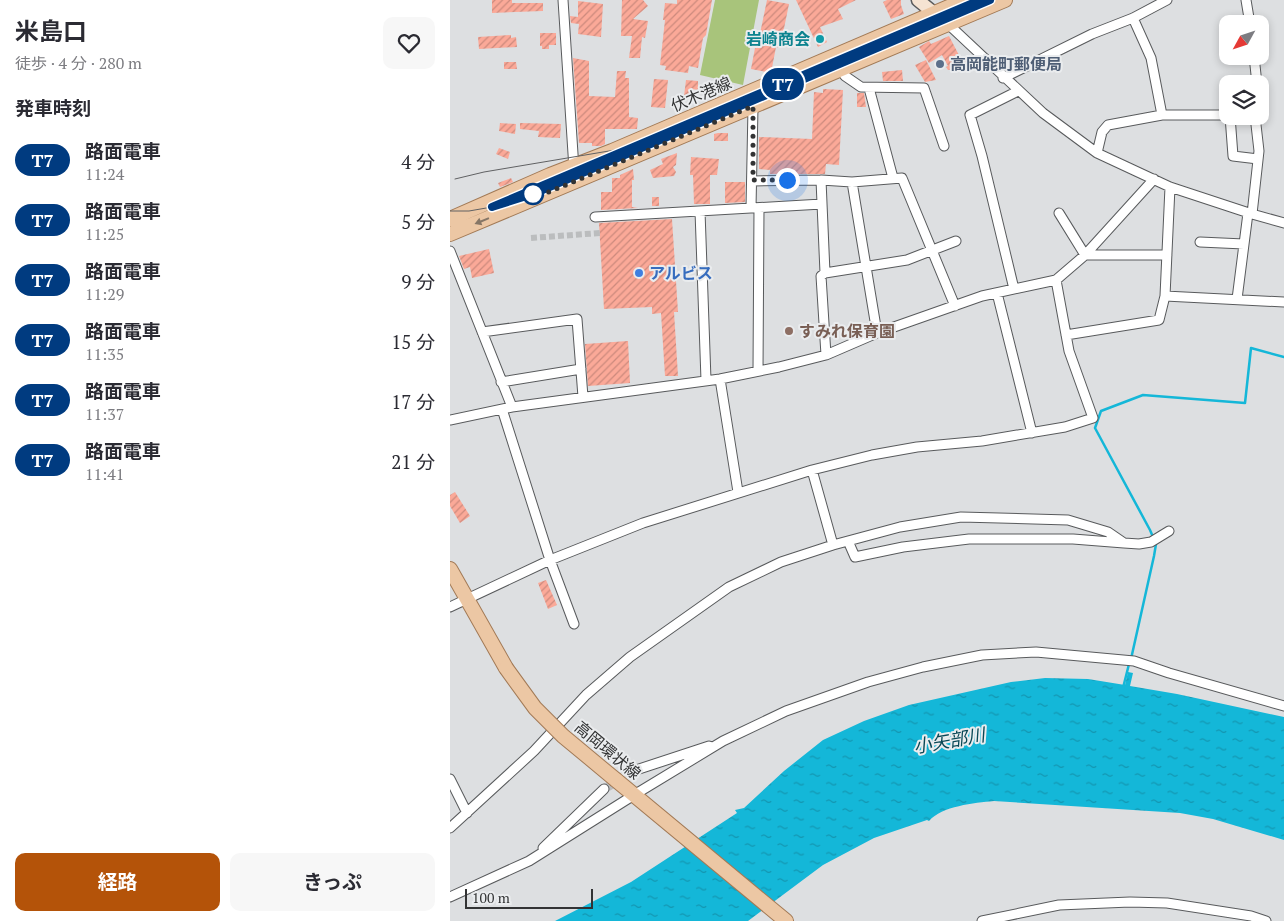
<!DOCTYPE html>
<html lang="ja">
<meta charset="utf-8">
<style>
body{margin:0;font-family:"PT Serif","Noto Sans JP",serif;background:#f7f7f7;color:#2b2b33;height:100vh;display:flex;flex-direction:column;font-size:19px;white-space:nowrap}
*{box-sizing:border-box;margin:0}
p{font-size:16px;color:#7c7c81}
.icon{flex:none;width:28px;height:28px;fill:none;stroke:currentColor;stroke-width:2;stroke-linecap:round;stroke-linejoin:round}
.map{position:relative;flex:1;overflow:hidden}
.sheet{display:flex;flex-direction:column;background:#fff;width:450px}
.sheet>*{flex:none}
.badge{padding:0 10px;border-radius:16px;font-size:18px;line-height:32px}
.needle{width:32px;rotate:230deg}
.controls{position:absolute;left:769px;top:15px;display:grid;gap:10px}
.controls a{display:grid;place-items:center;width:50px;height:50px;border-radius:10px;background:#fff;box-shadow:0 2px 8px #0003;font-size:25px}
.scale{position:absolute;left:15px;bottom:12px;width:128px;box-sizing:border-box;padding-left:5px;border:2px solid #323334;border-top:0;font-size:14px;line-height:18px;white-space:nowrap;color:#323334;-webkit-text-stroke:4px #eaecee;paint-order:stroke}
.you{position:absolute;width:25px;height:25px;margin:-12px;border:4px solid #fff;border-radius:50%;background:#1a73e8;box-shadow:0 0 0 8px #1a73e833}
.map>.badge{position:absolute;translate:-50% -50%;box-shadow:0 0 0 2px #fff}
h2{padding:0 15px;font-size:19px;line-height:45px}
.round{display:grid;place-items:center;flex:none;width:52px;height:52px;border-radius:10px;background:#f7f7f7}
.headline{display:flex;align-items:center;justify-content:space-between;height:85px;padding:0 15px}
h1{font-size:24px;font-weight:700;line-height:38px}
.button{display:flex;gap:10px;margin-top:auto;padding:10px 15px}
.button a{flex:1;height:58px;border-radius:10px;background:#b45309;color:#fff;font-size:20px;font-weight:700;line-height:58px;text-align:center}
.button a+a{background:#f7f7f7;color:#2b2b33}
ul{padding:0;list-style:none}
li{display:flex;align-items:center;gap:15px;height:60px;padding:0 15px}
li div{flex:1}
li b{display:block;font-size:19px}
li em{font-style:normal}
li .badge{min-width:55px;font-weight:700;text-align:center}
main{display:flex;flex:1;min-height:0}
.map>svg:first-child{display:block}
.green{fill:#a8c47b}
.water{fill:url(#water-ripples)}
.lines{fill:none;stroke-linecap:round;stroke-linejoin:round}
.stream{stroke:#14b7d8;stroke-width:2.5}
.building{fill:url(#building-hatch)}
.pedestrian-tunnel{stroke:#bbbdbe;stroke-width:6;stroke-dasharray:6 3;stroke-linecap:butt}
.minor-tunnel{stroke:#bbbdbe;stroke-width:9;stroke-dasharray:9 4.5;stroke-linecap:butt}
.minor-casing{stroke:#585a5c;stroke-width:11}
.secondary-casing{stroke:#585a5c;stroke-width:15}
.primary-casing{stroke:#a27a56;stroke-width:16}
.minor{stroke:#fff;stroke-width:9}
.secondary{stroke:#f5e3d2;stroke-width:12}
.primary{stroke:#ecc7a4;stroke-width:14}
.tram{stroke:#606163;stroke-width:1}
.primary-bridge-casing{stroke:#a27a56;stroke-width:16;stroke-linecap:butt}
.primary-bridge{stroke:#ecc7a4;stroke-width:14}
.oneway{fill:#867666}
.line-casing{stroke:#fff;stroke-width:11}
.line{stroke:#003b80;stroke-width:8}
.walk{stroke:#323334;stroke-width:5;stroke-dasharray:0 9}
.culture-dot{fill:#0f9aa8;stroke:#eaecee;stroke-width:2}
.service-dot{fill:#5c6f8a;stroke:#eaecee;stroke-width:2}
.stop-dot{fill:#fff;stroke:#003b80;stroke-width:2.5}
.shop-dot{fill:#3f7fe0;stroke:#eaecee;stroke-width:2}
.education-dot{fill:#8d6e63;stroke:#eaecee;stroke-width:2}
.labels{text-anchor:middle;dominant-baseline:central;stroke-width:4;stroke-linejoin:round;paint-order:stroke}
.culture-label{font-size:16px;font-weight:bold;fill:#0d838f;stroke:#eaecee;text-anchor:end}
.service-label{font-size:16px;font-weight:bold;fill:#4e5e75;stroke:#eaecee;text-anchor:start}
.street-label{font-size:16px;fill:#323334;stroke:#eaecee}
.shop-label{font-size:16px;font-weight:bold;fill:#366cbe;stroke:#eaecee;text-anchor:start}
.education-label{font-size:16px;font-weight:bold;fill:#785e54;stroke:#eaecee;text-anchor:start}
.water-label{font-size:18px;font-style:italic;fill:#094856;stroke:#eaecee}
</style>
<main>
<section class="sheet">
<div class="headline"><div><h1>米島口</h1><p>徒歩 · 4 分 · 280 m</p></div><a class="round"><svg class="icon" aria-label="heart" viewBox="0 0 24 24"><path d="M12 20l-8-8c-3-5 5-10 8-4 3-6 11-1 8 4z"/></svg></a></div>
<h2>発車時刻</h2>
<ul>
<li><span class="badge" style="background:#003b80;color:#fff">T7</span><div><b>路面電車</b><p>11:24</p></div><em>4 分</em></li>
<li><span class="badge" style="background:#003b80;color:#fff">T7</span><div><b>路面電車</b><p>11:25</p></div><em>5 分</em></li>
<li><span class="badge" style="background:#003b80;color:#fff">T7</span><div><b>路面電車</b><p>11:29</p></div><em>9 分</em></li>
<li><span class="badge" style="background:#003b80;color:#fff">T7</span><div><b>路面電車</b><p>11:35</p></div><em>15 分</em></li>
<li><span class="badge" style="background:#003b80;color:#fff">T7</span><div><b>路面電車</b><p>11:37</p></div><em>17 分</em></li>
<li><span class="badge" style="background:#003b80;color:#fff">T7</span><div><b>路面電車</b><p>11:41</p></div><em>21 分</em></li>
</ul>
<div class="button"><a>経路</a><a>きっぷ</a></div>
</section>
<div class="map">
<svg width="834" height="921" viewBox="0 0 834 921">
<defs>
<pattern id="water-ripples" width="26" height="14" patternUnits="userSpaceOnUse" patternTransform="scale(1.25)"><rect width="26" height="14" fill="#14b7d8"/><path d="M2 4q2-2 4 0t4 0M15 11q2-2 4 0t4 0" fill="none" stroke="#1395b0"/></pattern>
<pattern id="building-hatch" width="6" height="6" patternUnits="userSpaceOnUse" patternTransform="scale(1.25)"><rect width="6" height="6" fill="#fba998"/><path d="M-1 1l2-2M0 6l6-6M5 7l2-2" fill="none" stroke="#cc8a7d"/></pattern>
</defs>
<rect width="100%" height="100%" fill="#dddfe1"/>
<path class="green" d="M265,0H309L293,85L250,75Z"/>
<path class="water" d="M678,672L683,673L680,686L727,694L834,717V840L763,819L730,813L544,801C524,803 492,806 479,821L477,820L424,838L373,865L298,921H105L181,882L287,813L285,810L294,808L334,771L373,740L414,721L459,705L561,682L595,678L638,679L675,685Z"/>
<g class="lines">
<path class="stream" d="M681,659L704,556L706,544L700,530L645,428L651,411L693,395L795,403L801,348L834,357
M673,688L679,664"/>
</g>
<path class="building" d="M42,0H62V3H93V11L42,13Z
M172,0H193L198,6L183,19L198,21L195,38L192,37L190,58H179L182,36H171Z
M227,0H262L256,35L253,38L248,68L239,66L238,73L215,70L216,66L210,65L215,20H213L215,3L227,4Z
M317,0L339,4L330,48L326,47L321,73L301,69L305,48H307Z
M346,0H406L388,9L393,19L370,27L377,42L368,47Z
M437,0H451V5L454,14L441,19L433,2Z
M128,1L153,4L151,37L128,34L129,24L121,23L120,16L128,17Z
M90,33H106V45H99V49H92V46H90Z
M61,35V38L66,37L67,47L29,49L28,37Z
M499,36L511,59L516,57L520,63L506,68L507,69L501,72L500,70H498L496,67L498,66L492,55L479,63L469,47L479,41L481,44Z
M123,58L139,61V96L165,97L167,71H176L175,78H179V117L188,118L187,129H155V144L151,146H142V143H129Z
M476,60L486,80L475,82L465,65Z
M54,62H66L67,69H54Z
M452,70L453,81H433L432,72Z
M204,79L218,80L215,108L201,107Z
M236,80L248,81V90L242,89L241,97L234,96Z
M373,89L393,90L389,165L376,164L375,174H320V170L309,169V137L362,139L364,92L373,93Z
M407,93H414L416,107H407Z
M50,123L66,124L65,134L49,131Z
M70,123L111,124L110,138L88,137L89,131L70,129Z
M268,133H278V141H264V134Z
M49,148L60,152L58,159L46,154Z
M227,153L226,165L223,167L226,172L224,176L203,178L200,170L213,164L211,159Z
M241,157L269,159L267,175H260V204H244L243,175H240Z
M183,169L184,180H182V207L188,208L151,210V192H162V178H170V175Z
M61,178L63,182L50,187L48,183Z
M275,182H295V202L275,203Z
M202,197H209V206H202Z
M222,219L228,312H224L228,376H215L211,313L202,314V307L154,309L149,223Z
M39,249L44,273L22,278L20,267L14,269L9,256Z
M178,341L180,383L138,386L135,344Z
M5,492L20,516L10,523L0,506V495Z
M96,580L107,605L98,609L88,583Z"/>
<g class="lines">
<path class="pedestrian-tunnel" d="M81,238L150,233"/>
<path class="minor-tunnel" d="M154,789L186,770"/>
<defs>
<path id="minor" d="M113,0L124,169
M796,0L800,24
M683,18L701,58L712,115
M498,24L593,113L647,153L720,187L802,214L834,223
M804,56L807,84
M391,69L395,76L411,87L474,88L494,146
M553,78L642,34L683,18L717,0
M419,88L443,178
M780,116L783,156L808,159
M647,153L652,132L658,125L712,115H778
M371,180L375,273L371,276L376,355
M303,181L371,180L402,182L452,178L505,306
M402,182L427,333
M720,187L715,296L834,302
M301,208L303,107
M250,211L256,380
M609,213L635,255H717
M802,214L809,151L805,116
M145,217L372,204
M750,242L794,244
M0,251L62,407
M375,273L457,260L506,241
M564,289L532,156L520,115L568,91
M547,293L582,433
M787,299L798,213
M32,332L127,319L133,397
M616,335L709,320L715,296
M308,371L309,208
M270,379L288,492
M51,382L131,369
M52,409L100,560L124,624
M0,420L62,407L270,379L329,367L376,355L427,333L532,296L606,280L635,255L704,179
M362,470L383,545
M398,541L405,557L453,547L519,539H623L674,543
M0,607L100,560L193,523L362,470L422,455L467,447L532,441L615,427L643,418L619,351L606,280
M186,770L259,746
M0,779L17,813
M0,828L84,751L136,695L180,657L279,587L331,562L383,545L450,527L511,517L618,520L658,532L674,543L689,544L701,542L719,531
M93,848L154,789
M0,897L79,861L184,795L273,741L336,711L418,682L473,667L532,655L586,652L684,661L719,673L834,706
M532,921L609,905L680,902L717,903L801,916L816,921"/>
<path id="secondary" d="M468,0L490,18"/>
<path id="primary" d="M0,219L100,175L162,151L515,0
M0,234L555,0
M0,569L56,668
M166,780L336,921"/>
</defs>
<use href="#minor" class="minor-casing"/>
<use href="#secondary" class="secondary-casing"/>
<use href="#primary" class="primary-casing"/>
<use href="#minor" class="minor"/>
<use href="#secondary" class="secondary"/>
<use href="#primary" class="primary"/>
<path class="tram" d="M5,179L34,172L165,150
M0,211H19L42,207L530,0"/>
<defs>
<path id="primary-bridge" d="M56,668L85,708L113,736L166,780"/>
</defs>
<use href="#primary-bridge" class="primary-bridge-casing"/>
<use href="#primary-bridge" class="primary-bridge"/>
</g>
<defs><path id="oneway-solid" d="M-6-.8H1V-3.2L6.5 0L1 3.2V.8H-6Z" transform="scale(1.25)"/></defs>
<use class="oneway" href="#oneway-solid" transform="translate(32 221) rotate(158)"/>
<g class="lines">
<defs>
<path id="line" d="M530,0L42,207L83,194L540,0"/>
</defs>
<use href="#line" class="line-casing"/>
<use href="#line" class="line"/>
<path class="walk" d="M83,194L80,200L303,106V180H337"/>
</g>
<circle class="culture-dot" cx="370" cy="39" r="5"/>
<circle class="service-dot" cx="490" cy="64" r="5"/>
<circle class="stop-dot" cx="83" cy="194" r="10"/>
<circle class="shop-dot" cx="189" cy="273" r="5"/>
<circle class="education-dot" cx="339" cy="331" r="5"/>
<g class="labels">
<g class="culture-label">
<text x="360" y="39">岩崎商会</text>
</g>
<g class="service-label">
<text x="500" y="64">高岡能町郵便局</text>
</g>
<g class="street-label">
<text transform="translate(251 94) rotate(-23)">伏木港線</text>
<text transform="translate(158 750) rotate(40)">高岡環状線</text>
</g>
<g class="shop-label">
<text x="199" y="273">アルビス</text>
</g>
<g class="education-label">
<text x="349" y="331">すみれ保育園</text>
</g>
<g class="water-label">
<text transform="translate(499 740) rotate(-10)">小矢部川</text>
</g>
</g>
</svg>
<div class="controls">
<a><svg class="needle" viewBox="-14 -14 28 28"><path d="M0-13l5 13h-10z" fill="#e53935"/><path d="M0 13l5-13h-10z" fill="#7c7c81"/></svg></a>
<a><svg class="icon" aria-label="layers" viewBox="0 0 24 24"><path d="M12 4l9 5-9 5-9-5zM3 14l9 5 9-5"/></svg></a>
</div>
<div class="scale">100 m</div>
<div class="you" style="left:337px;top:180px"></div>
<b class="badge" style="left:333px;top:84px;background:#003b80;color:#fff">T7</b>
</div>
</main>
